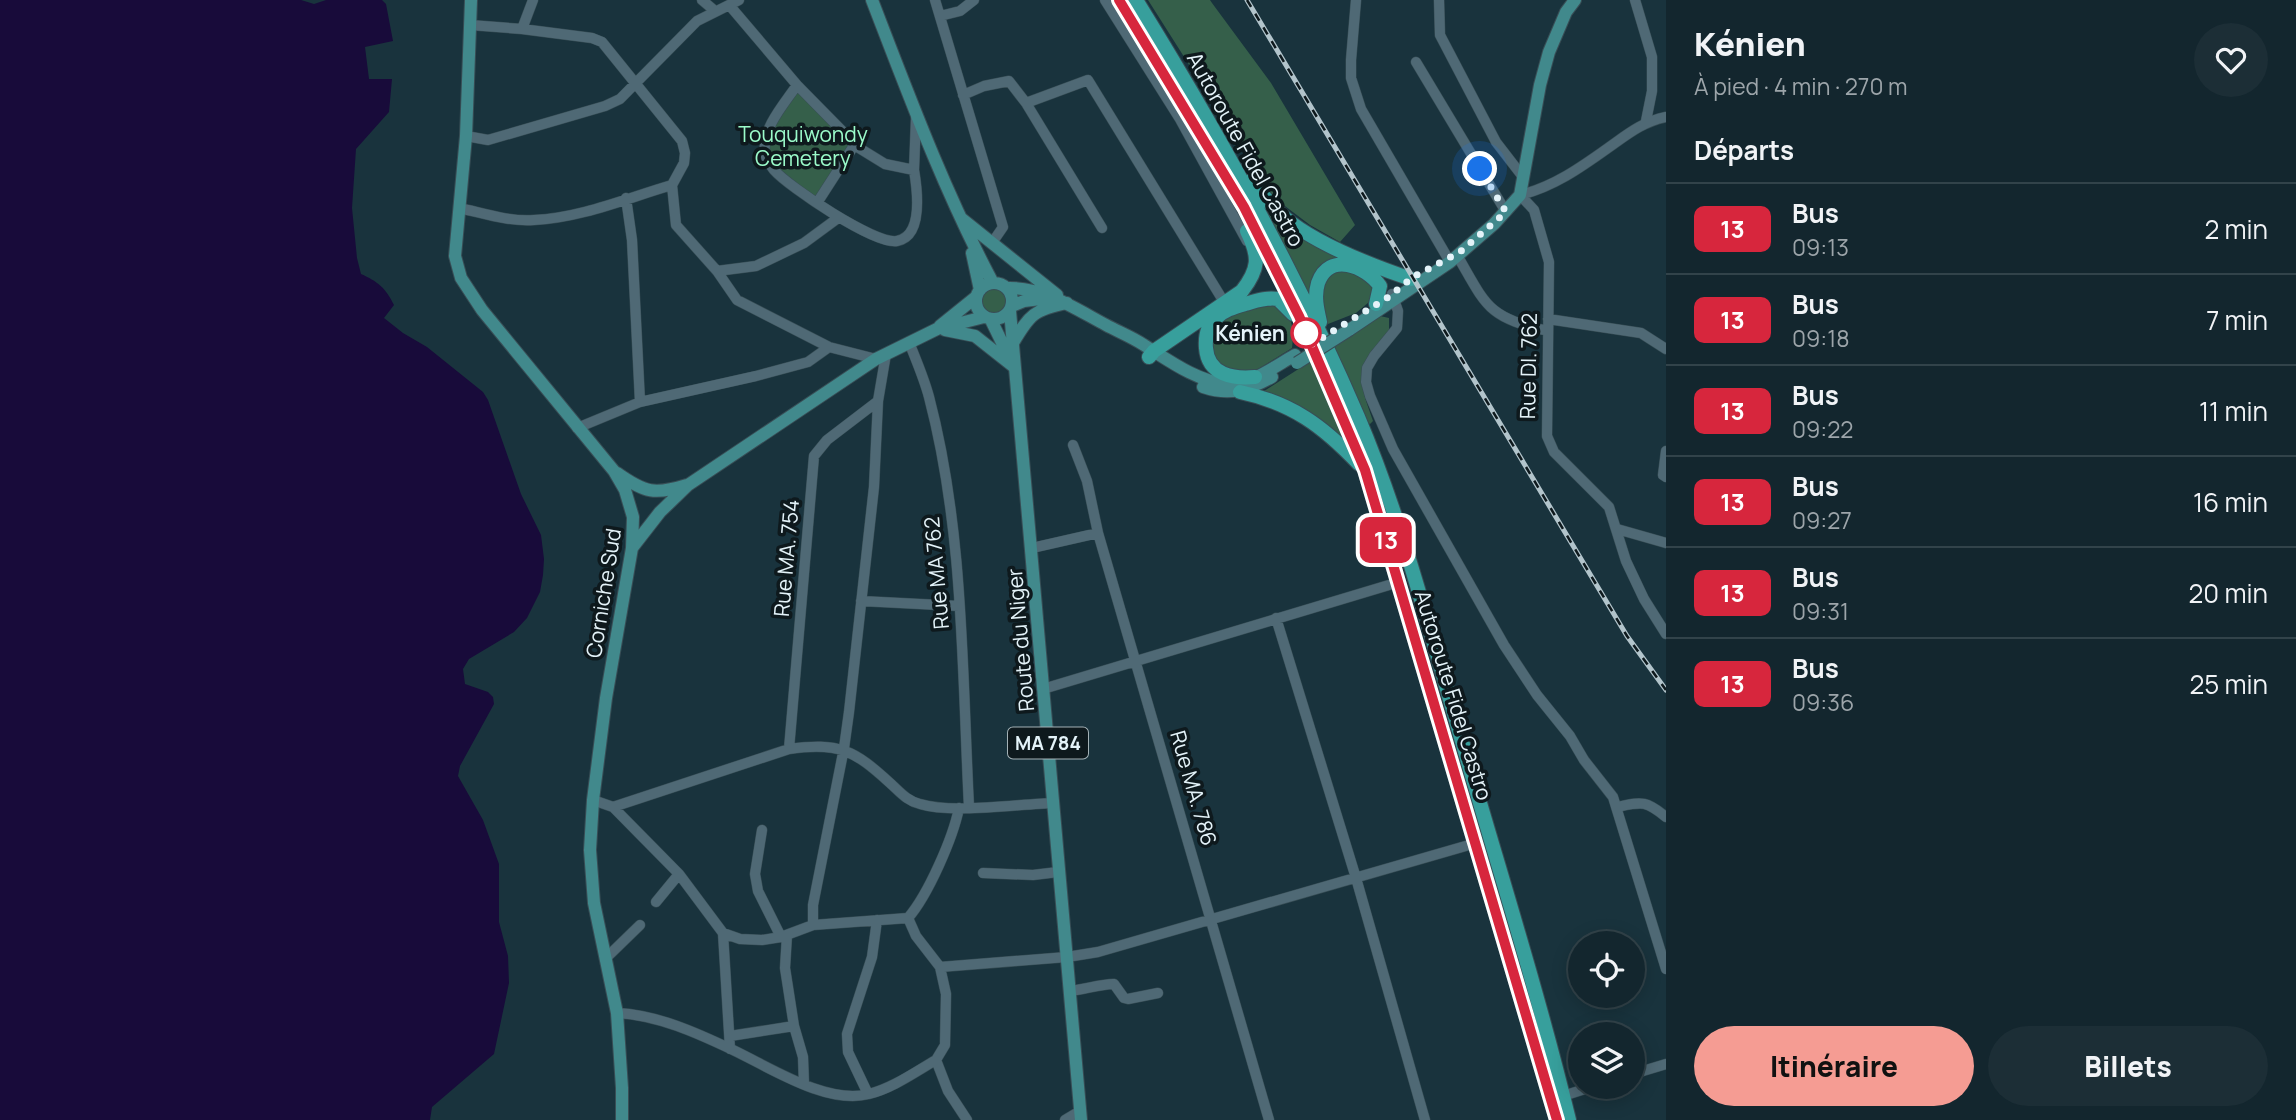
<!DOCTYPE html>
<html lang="fr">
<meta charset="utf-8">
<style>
body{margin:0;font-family:Manrope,sans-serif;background:#1c2e36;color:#f1f3f6;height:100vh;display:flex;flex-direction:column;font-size:26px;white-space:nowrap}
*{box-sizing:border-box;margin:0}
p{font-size:23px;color:#9da5aa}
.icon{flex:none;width:38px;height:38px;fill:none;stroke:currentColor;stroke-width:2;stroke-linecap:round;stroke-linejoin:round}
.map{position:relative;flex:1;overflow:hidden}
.side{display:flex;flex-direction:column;background:#13262e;width:630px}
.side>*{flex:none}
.badge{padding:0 14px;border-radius:10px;font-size:24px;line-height:46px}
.tools{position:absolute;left:1568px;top:931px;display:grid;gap:14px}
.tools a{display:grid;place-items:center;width:77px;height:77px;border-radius:50%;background:#13262e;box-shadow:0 4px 18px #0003,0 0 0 2px #32434a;font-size:35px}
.you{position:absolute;width:35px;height:35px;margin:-18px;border:5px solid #fff;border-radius:50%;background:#1a73e8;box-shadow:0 0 0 10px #1a73e833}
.map>.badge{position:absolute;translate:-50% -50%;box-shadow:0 0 0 4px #fff}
h2{padding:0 28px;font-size:26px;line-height:63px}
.round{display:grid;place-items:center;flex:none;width:74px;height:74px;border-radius:37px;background:#1c2e36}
.headline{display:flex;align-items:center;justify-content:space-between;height:119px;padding:0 28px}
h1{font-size:33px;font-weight:800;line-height:52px}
.cta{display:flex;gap:14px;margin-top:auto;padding:14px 28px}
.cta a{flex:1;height:80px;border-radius:42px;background:#f59c93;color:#111;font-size:28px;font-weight:800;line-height:80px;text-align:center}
.cta a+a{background:#1c2e36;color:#f1f3f6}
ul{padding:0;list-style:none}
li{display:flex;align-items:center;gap:21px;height:91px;padding:0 28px;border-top:2px solid #32434a}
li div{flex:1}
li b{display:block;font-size:26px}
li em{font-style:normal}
li .badge{min-width:77px;font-weight:700;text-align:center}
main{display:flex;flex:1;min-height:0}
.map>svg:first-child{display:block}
.green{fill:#355f4a}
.water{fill:#180b3a}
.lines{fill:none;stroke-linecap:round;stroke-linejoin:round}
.minor-casing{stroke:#384e56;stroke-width:11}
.major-casing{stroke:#384e56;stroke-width:14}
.highway-casing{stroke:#384e56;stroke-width:16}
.minor{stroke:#4f6975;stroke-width:10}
.major{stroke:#41898c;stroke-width:12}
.highway{stroke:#379f9c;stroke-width:14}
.rail-casing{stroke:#b2c4cb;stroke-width:5}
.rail{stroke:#0e191d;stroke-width:2.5;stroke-dasharray:8;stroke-linecap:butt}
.major-bridge-casing{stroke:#384e56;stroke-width:14;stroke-linecap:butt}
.major-bridge{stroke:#41898c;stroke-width:12}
.line-casing{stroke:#fff;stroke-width:16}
.line{stroke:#d7263d;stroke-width:10}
.walk{stroke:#e4f3f9;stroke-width:7;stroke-dasharray:0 12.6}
.stop-dot{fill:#fff;stroke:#d7263d;stroke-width:3.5}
.labels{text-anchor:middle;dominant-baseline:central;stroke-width:7;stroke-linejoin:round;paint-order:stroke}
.shield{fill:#0e191d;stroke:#a4b2b7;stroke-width:2}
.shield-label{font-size:19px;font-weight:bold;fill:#e4f3f9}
.park-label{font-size:21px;fill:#9bfbca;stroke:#0e191d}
.street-label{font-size:21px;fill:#e4f3f9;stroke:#0e191d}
.stop-label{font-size:21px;font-weight:bold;fill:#e4f3f9;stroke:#0e191d;text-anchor:end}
</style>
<main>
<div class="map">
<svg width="1666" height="1120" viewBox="0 0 1666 1120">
<rect width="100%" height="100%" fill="#19333d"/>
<path class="green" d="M1148,0H1210L1212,3L1271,83L1355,225L1340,242L1310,225L1273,197Z
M797,88L852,145L817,198C805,189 788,181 777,170C752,144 783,111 797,88Z
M1251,190L1358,264L1332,263L1313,302Z
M1352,270L1371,282L1375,297L1356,313L1328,324L1322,309L1324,277L1332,271Z
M978 302a16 16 0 1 1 32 0a16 16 0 1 1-32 0Z
M1263,303C1291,307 1295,323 1292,348L1247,376H1237L1213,361L1211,333L1224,318Z
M1380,316L1389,318V332C1384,340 1376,345 1371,352C1354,376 1365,397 1373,421L1370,424L1365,421L1333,347Z
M1311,361L1348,449L1261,393Z"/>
<path class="water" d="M0,0H301L314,4L326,0H382L386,4L393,41L365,47L369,79H392L389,112L356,149L352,208L357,258L361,274C377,281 386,288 394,305L384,318L403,333L427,347L483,392L488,400L521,494L541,535L544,559L543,575L540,592L527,618L514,632L469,659L463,669L465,684L488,692L493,697L494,704L460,766L458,776L483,820L499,864V922L508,956L509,983L494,1054L432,1107L430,1120H0Z"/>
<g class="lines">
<defs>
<path id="minor" d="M702,0L715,11
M935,0L1003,227L992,243
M1105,0L1180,119L1247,241
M1356,0L1351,60V78L1361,109L1450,262
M1439,0L1440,35L1496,142L1523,177
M1635,0L1652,57V91L1646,121
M730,6L797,85L859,148L885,164L914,170L916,118
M940,16L960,11L974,0
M470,25L522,29L592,38L602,42L682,141L685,153L684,163L672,185L676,225L717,271L737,300L829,347L876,359
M522,29L533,0
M1416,62L1506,212
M797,85C785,103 762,128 765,151C765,158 769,164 774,170C789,187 875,245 897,241C924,236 917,188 914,170
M963,95L984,86L1009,81L1026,103L1102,228
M1026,103L1088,80L1224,302
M1666,117C1642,122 1628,134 1608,148C1580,168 1553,187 1520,195L1534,210L1549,262L1547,436L1554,452L1609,507L1626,561L1644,599L1666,634
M466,136L488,140L605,106L620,99L697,21L739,0
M626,198L632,240L640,402
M817,203L855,144
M459,208C483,213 509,222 534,220C581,218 627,198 672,185
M1457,255C1487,307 1487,317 1548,331
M717,271L756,266L804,243L838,218
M1392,294L1398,311L1397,328L1374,356L1367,368L1366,382L1370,396L1393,449L1504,645L1537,695L1570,736L1584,760L1613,797L1666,969
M1548,319L1641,333L1666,349
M909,342C916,360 924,378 929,397C964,530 962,670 969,807
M577,428L640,402L756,376L808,362L829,347
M1073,445L1087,481L1098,533
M1666,451L1663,475L1666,477
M1617,529L1666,543
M1032,548L1098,533L1269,1120
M861,601L959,606
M1276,618L1356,878L1425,1120
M1043,689L1399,582
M789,749L814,456L827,440L878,401
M593,800L613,807L679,874L723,933L740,939L762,940L781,937L813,925L908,918C928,895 953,838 959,808
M613,807L789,749C839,742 854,750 890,783C900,792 907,801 920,804C952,814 1018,804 1054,803
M1617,807C1642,802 1645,800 1666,817
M762,830L755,874L758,891L781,937
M983,873L1033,875L1058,872
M656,902L679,874
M908,918L916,936L940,967L946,994L945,1045L936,1060L948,1091L967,1120
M813,925V905L844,748L849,712L874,487L878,401L886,354
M723,933L730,1049
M787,935L785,968L794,1026L803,1057L804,1084
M605,959L640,925
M940,967L1067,957L1098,952L1476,843
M1069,991C1081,990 1106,983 1114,984L1124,998L1128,999L1158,993
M617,1013C658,1015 697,1033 733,1050C771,1068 827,1105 869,1094C893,1088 915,1072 936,1060
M730,1036L794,1026
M1633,1074L1666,1064
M868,1094L848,1052L847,1034L872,957L877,920
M1563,1096L1591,1087
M1065,1120L1080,1111"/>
<path id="major" d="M471,0L466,136L455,256L461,278L482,310L614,471L625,490L633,517L632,548L606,698L593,800L590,850L594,903L617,1013L622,1088V1120
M872,0C909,96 945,193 993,283
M962,219L1057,295
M972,253L980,290
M976 301a18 18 0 1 1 36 0a18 18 0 1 1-36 0Z
M1007,288C1044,287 1074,308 1106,325C1119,332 1132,337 1144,345C1168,360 1198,382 1227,384C1251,385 1275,366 1295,355
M1012,306L1024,301L1049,298
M1010,311L1081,1120
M991,320L1010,359
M940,326L976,297
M945,330L975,336L1013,366
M1349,330L1450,262L1494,224L1520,195L1540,85L1549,52L1566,12L1575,0
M1013,343C1030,314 1034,310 1067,303
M1203,387C1229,396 1249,390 1272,377
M617,473C645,493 655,495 687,485
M632,548L660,512L688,485L876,359L937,329L984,317"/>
<path id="highway" d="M1119,0L1244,207L1299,316L1365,470L1557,1120
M1136,0C1219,134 1296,272 1358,417C1402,521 1430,632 1462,741C1498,867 1538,992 1569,1120
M1251,181C1261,193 1271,206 1284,217C1314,243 1373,266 1411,279
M1320,322C1317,309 1314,296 1318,283C1329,251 1366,266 1380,286L1376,304
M1149,357L1154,351L1242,291C1259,269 1260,257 1247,231
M1255,377C1233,379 1208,375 1206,348C1205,336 1207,326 1216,318C1224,310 1235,307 1245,304C1256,301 1266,297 1278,299L1293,314
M1240,392C1292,403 1323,426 1359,464"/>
</defs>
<use href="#minor" class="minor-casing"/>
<use href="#major" class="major-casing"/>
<use href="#highway" class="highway-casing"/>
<use href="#minor" class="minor"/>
<use href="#major" class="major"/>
<use href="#highway" class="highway"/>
<defs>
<path id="rail" d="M1247,0L1627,636L1666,690"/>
</defs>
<use href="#rail" class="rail-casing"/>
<use href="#rail" class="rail"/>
<defs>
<path id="major-bridge" d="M1297,363L1349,330"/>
</defs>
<use href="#major-bridge" class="major-bridge-casing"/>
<use href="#major-bridge" class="major-bridge"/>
</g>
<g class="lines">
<defs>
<path id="line" d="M1119,0L1244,207L1299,316L1365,470L1557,1120"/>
</defs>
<use href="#line" class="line-casing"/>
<use href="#line" class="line"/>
<path class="walk" d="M1306,333L1312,344L1387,298L1413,277L1460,252L1506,212L1480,169"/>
</g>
<circle class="stop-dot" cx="1306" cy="333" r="14"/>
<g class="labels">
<rect class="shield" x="1008" y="727.5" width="80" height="31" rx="5"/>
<g class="shield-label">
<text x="1048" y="743">MA 784</text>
</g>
<g class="park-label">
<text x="803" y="134">Touquiwondy<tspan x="803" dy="24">Cemetery</tspan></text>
</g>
<g class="street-label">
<text transform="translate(1246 149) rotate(61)">Autoroute Fidel Castro</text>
<text transform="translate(1528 366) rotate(-89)">Rue DI. 762</text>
<text transform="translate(786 558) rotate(-85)">Rue MA. 754</text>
<text transform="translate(936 573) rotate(-95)">Rue MA 762</text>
<text transform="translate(603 593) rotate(-81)">Corniche Sud</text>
<text transform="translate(1020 640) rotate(-95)">Route du Niger</text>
<text transform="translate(1454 695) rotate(73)">Autoroute Fidel Castro</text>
<text transform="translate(1194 788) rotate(74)">Rue MA. 786</text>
</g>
<g class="stop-label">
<text x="1285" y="333">Kénien</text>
</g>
</g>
</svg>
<div class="tools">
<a><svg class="icon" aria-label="locate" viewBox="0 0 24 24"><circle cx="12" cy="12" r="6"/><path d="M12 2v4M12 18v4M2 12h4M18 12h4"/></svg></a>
<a><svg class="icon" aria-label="layers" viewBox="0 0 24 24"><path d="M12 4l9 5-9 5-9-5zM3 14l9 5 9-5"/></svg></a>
</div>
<div class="you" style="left:1480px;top:169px"></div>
<b class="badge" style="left:1386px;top:540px;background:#d7263d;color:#fff">13</b>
</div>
<section class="side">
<div class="headline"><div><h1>Kénien</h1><p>À pied · 4 min · 270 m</p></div><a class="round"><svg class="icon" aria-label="heart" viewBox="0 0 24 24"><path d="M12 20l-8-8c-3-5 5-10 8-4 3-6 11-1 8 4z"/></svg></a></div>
<h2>Départs</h2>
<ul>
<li><span class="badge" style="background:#d7263d;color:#fff">13</span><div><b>Bus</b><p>09:13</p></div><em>2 min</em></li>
<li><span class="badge" style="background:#d7263d;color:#fff">13</span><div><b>Bus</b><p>09:18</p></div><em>7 min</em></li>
<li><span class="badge" style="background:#d7263d;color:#fff">13</span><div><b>Bus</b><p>09:22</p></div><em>11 min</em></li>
<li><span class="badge" style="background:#d7263d;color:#fff">13</span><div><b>Bus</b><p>09:27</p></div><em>16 min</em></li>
<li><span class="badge" style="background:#d7263d;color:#fff">13</span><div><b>Bus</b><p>09:31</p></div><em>20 min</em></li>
<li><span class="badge" style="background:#d7263d;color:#fff">13</span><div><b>Bus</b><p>09:36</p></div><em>25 min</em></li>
</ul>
<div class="cta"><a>Itinéraire</a><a>Billets</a></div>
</section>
</main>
